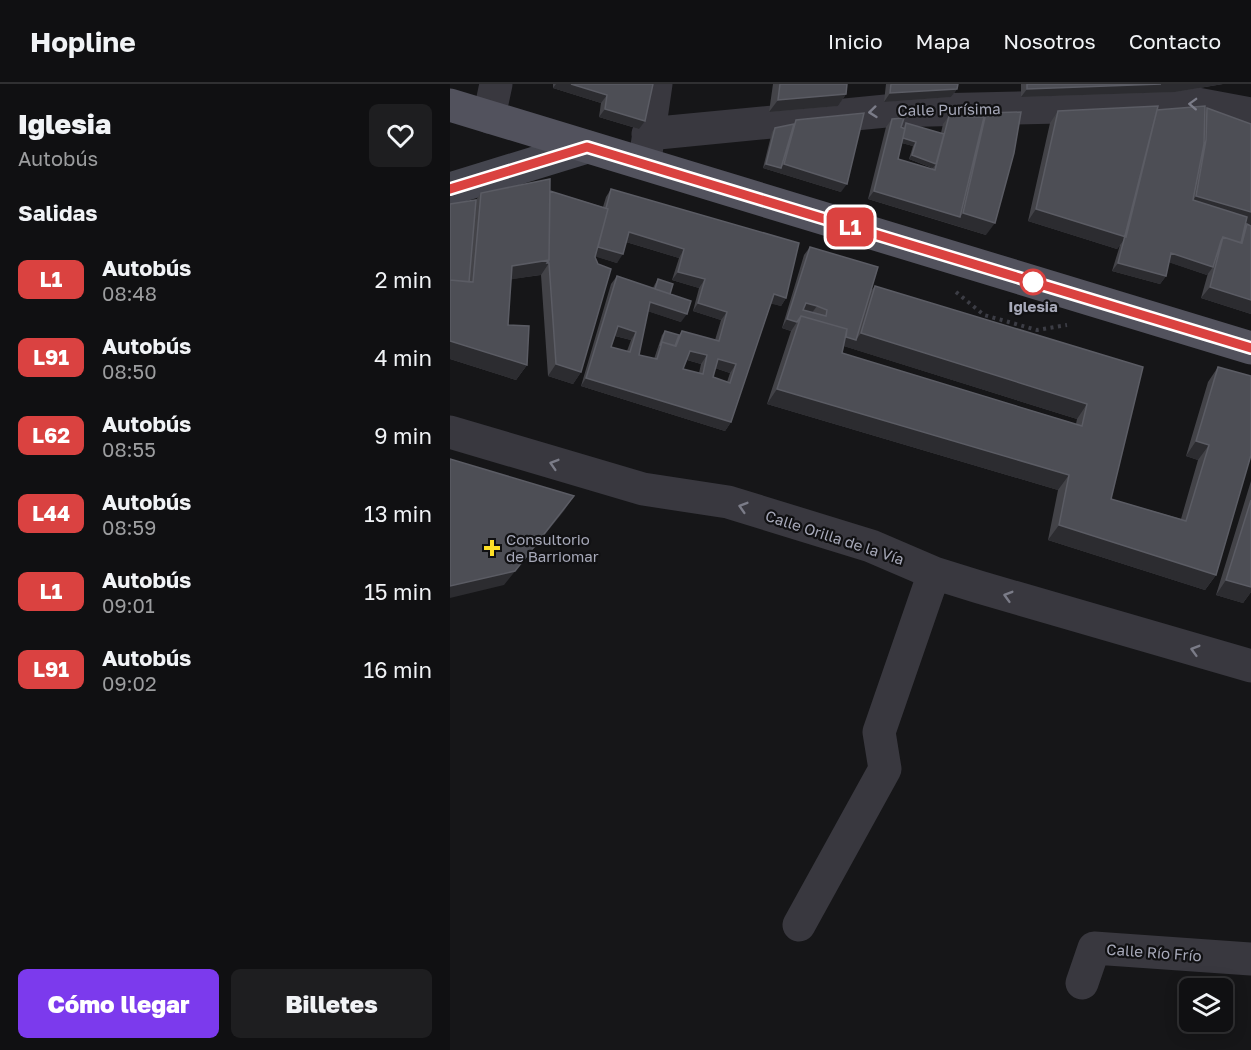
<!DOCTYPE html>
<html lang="es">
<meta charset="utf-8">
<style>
body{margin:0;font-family:"Golos Text",sans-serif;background:#1e1e20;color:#f1f3f6;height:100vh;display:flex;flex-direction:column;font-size:22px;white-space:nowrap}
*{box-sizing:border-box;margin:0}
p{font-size:20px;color:#9c9d9f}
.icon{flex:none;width:33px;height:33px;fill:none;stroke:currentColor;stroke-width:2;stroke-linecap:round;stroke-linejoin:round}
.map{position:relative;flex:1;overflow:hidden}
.side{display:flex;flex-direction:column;background:#101012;width:450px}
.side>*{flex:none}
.badge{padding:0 12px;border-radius:9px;font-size:21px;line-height:39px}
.fabs{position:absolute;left:729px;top:894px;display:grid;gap:12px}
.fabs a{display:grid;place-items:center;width:54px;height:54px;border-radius:9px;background:#101012;box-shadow:0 3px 15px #0003,0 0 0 2px #303032;font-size:30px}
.map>.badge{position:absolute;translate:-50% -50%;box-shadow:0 0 0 3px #fff}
h2{padding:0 18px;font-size:22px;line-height:54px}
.round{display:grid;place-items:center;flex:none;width:63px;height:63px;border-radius:9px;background:#1e1e20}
.headline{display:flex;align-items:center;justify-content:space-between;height:102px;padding:0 18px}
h1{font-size:28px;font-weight:800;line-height:45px}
.cta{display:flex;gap:12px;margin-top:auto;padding:12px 18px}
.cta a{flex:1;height:69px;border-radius:9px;background:#7c3aed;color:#fff;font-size:24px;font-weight:800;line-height:69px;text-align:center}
.cta a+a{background:#1e1e20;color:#f1f3f6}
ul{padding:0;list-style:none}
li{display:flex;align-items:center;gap:18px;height:78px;padding:0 18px}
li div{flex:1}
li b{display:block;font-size:22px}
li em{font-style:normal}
li .badge{min-width:66px;font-weight:700;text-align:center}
header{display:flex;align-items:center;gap:36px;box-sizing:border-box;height:84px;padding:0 30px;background:#101012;border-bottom:2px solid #303032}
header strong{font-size:28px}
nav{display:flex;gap:33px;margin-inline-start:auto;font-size:21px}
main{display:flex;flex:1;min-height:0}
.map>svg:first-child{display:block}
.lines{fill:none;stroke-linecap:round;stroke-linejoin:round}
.path{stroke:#3c3d45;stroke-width:4;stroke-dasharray:3 4.5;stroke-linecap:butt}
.street{stroke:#39383f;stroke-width:33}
.secondary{stroke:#44454e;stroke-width:33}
.primary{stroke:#52525d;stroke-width:33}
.wall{fill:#434348;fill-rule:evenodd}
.shaded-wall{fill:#2c2c30}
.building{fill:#4d4e55;stroke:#5b5c64;stroke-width:1.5;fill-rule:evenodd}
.oneway{stroke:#7b7c88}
.line-casing{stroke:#fff;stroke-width:14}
.line{stroke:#da4240;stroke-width:9}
.stop-dot{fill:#fff;stroke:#da4240;stroke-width:3}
.poi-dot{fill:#ffe127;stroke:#111113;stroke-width:2}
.labels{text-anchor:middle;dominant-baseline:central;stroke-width:4.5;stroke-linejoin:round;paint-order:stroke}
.street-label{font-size:15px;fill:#a7a9b9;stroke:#111113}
.stop-label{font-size:15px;font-weight:bold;fill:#a7a9b9;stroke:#111113}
.poi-label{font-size:15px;fill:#a7a9b9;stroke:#111113;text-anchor:start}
</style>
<header>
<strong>Hopline</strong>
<nav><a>Inicio</a><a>Mapa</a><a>Nosotros</a><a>Contacto</a></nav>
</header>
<main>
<section class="side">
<div class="headline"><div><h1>Iglesia</h1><p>Autobús</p></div><a class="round"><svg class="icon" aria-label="heart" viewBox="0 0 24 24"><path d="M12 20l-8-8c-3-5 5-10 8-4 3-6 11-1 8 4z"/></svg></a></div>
<h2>Salidas</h2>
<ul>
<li><span class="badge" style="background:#da4240;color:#fff">L1</span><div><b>Autobús</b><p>08:48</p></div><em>2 min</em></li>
<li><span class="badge" style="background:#da4241;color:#fff">L91</span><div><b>Autobús</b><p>08:50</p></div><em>4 min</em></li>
<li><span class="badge" style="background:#da4240;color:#fff">L62</span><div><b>Autobús</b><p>08:55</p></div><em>9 min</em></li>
<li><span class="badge" style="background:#da4241;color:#fff">L44</span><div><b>Autobús</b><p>08:59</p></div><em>13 min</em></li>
<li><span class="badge" style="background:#da4240;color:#fff">L1</span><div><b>Autobús</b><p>09:01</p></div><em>15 min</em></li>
<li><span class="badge" style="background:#da4241;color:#fff">L91</span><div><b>Autobús</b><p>09:02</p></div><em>16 min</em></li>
</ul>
<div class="cta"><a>Cómo llegar</a><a>Billetes</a></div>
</section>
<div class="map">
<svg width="801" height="966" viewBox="0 0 801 966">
<rect width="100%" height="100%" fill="#161618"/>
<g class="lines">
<path class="path" d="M506,208L534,231L587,246L617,241"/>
<path class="street" d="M39,33L46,0
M198,50L436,27L747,20L801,30
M196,69L206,0
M0,348L193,405L278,418L421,462L484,489L529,503L801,582
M349,841L435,685L429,648L484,489
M632,899L644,864L801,875"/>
<path class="secondary" d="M0,105L137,63"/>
<path class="primary" d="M0,21L801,264"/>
</g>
<path class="wall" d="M103,0H203L189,45L149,33L151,19L103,4Z
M323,0H397L396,10L388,22L319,28Z
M436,0H508L507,5L501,13L434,18Z
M571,0H773L725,8L571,13Z
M757,24L801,40V230L751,214L758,189L757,191L719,178L716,192L710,200L662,187L670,161L667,165L578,137L600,39L608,27L707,26L755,28Z
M536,29V151L418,115L436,43L442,35L453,44L456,39L491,49L493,40L499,32L534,33ZM452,59L463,62L459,75L482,84V85L448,75Z
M346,36L391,108L313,84L322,48L325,44L344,40Z
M161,105L336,214L331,222L321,219L281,338L275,347L131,302L161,200L167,192L203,204L205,200L208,195L220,210L231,238L198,227L189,271L204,275L212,251L215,247L229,251L232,247L265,256L271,236L243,227L249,204L222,196L229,174L176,158L167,179L145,172L131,288L123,300L98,292L91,191L61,195L58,241L77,281L66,296L0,275V120L26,116L31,109L100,107L153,123L156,113ZM165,252L181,256L177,267L161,263ZM237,276L251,280L249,289L233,285ZM265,284L280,289L277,298L263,293Z
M360,163L420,208L425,202L693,283L661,415L731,435L748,376L736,372L758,298L768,283L766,491L755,506L598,456L608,406L317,320L341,247L332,244L354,171ZM394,262L627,335L626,340L392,269Z
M801,397V508L793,519L766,511Z"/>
<path class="shaded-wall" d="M106,0H121L157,11L151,19L103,4Z
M711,0H773L725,8L571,13L577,5Z
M507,5L501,13L434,18L440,9Z
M396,10L388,22L319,28L328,16Z
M155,25L195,37L189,45L149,33Z
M451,54L466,58L463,62L448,58Z
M462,71L486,80L483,84L459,75Z
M316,80L331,84L334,80L397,100L391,108L313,84Z
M424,107L510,133L504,141L418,115Z
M746,112L801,128V142L738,124Z
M586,125L676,153L667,165L578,137Z
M513,129L545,139L536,151L504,141Z
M179,148L234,165L229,174L173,157Z
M146,162L173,170L167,179L140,171Z
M721,169L763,183L757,191L715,177Z
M99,176L89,191L51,197L62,182Z
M97,179H99L91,191H89Z
M668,179L716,192L710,200L662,187Z
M228,188L255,195L249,204L222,196Z
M760,203L801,216V230L751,214Z
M324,210L336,214L331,222L318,219Z
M200,218L237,230L231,238L194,226Z
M248,219L277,228L271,236L243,227Z
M356,219L367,222L361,230L350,227Z
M337,235L347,238L341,247L332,244Z
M349,239L406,256L411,249L637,320L627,335L400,264L346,248Z
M168,242L186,248L181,256L162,251Z
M0,257L77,281L66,296L0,275Z
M240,267L257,271L251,280L234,275Z
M268,275L286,280L280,289L262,283Z
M106,280L131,288L123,300L98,292Z
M136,294L281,338L275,347L131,302Z
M327,305L619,391L608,406L317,320Z
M746,357L759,361L748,376L736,372Z
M124,412L114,427L54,501L0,514V502Z
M609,441L766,491L755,506L598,456Z
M776,496L801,500V508L793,519L766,511Z"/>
<path class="building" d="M121,0H203L195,37L155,25L157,11Z
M330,0H397L396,10L328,16Z
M441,0H508L507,5L440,9Z
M577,0H711L577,5Z
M708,22L676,153L586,125L608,27Z
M755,22L754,60L743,116L797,133L791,159L773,153L771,157L763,183L721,169L716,192L668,179L707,26Z
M757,24L801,40V128L746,112L756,56Z
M571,28L564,69L545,139L513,129L536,29Z
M414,29L397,100L334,80L346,36Z
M499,32L534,33L510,133L424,107L442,35L454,34L451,43L455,45L448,75L485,86Z
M456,39L494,50L486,80L462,71L466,58L453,54Z
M344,40L331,84L316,80L325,44Z
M100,95L99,176L62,182L58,241L79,242L77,281L0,257V196L23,198L31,109Z
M161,105L349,159L336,214L324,210L281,338L136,294L167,192L241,217L237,230L200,218L189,271L207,275L212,258L226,262L232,247L269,257L277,228L248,219L255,195L228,188L234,165L179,148L173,170L148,163L158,125L156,124ZM168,242L186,248L180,268L161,263ZM240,267L257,271L253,290L233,285ZM268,275L286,280L280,299L263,293Z
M100,107L158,125L145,173L148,180L161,185L131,288L106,280L99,179H97L99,176Z
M26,116L19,198L0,196V120Z
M797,140L801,142V216L760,203L773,153L792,159Z
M360,163L428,183L406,256L396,253L397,245L351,232L347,238L337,235ZM356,219L367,222L377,226L376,232L353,226Z
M208,195L223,200L220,210L205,205Z
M425,202L693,283L661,415L736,437L759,361L746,357L768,283L801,292V371L766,491L609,441L619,391L327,305L351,232L397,245L392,269L632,342L637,320L411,249Z
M215,247L229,251L225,262L212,258L210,262Z
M0,375L124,412L65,487L0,502Z
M801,416V503L776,496Z"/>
<defs><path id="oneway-chevron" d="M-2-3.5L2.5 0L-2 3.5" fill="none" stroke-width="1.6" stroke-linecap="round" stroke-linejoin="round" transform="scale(1.5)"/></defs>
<g class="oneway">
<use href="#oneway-chevron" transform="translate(743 20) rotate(-178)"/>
<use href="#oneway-chevron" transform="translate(423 28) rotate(174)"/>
<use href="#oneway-chevron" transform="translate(104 380) rotate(-163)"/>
<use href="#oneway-chevron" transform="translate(293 423) rotate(-163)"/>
<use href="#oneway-chevron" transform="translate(558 512) rotate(-164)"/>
<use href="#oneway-chevron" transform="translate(745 566) rotate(-164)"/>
</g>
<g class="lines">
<defs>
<path id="line" d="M0,105L137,63L801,264"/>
</defs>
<use href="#line" class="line-casing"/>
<use href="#line" class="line"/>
</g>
<circle class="stop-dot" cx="583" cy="198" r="12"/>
<path class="poi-dot" d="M39 455h6v6h6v6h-6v6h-6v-6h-6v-6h6z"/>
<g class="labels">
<g class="street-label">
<text transform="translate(499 25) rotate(-1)">Calle Purísima</text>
<text transform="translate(385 453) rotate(18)">Calle Orilla de la Vía</text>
<text transform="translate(704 868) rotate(4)">Calle Río Frío</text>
</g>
<g class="stop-label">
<text x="583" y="222">Iglesia</text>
</g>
<g class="poi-label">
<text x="56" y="455">Consultorio<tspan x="56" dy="17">de Barriomar</tspan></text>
</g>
</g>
</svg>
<div class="fabs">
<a><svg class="icon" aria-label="layers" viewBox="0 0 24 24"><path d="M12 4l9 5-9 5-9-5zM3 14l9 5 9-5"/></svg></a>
</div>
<b class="badge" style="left:400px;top:143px;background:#da4240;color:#fff">L1</b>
</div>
</main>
